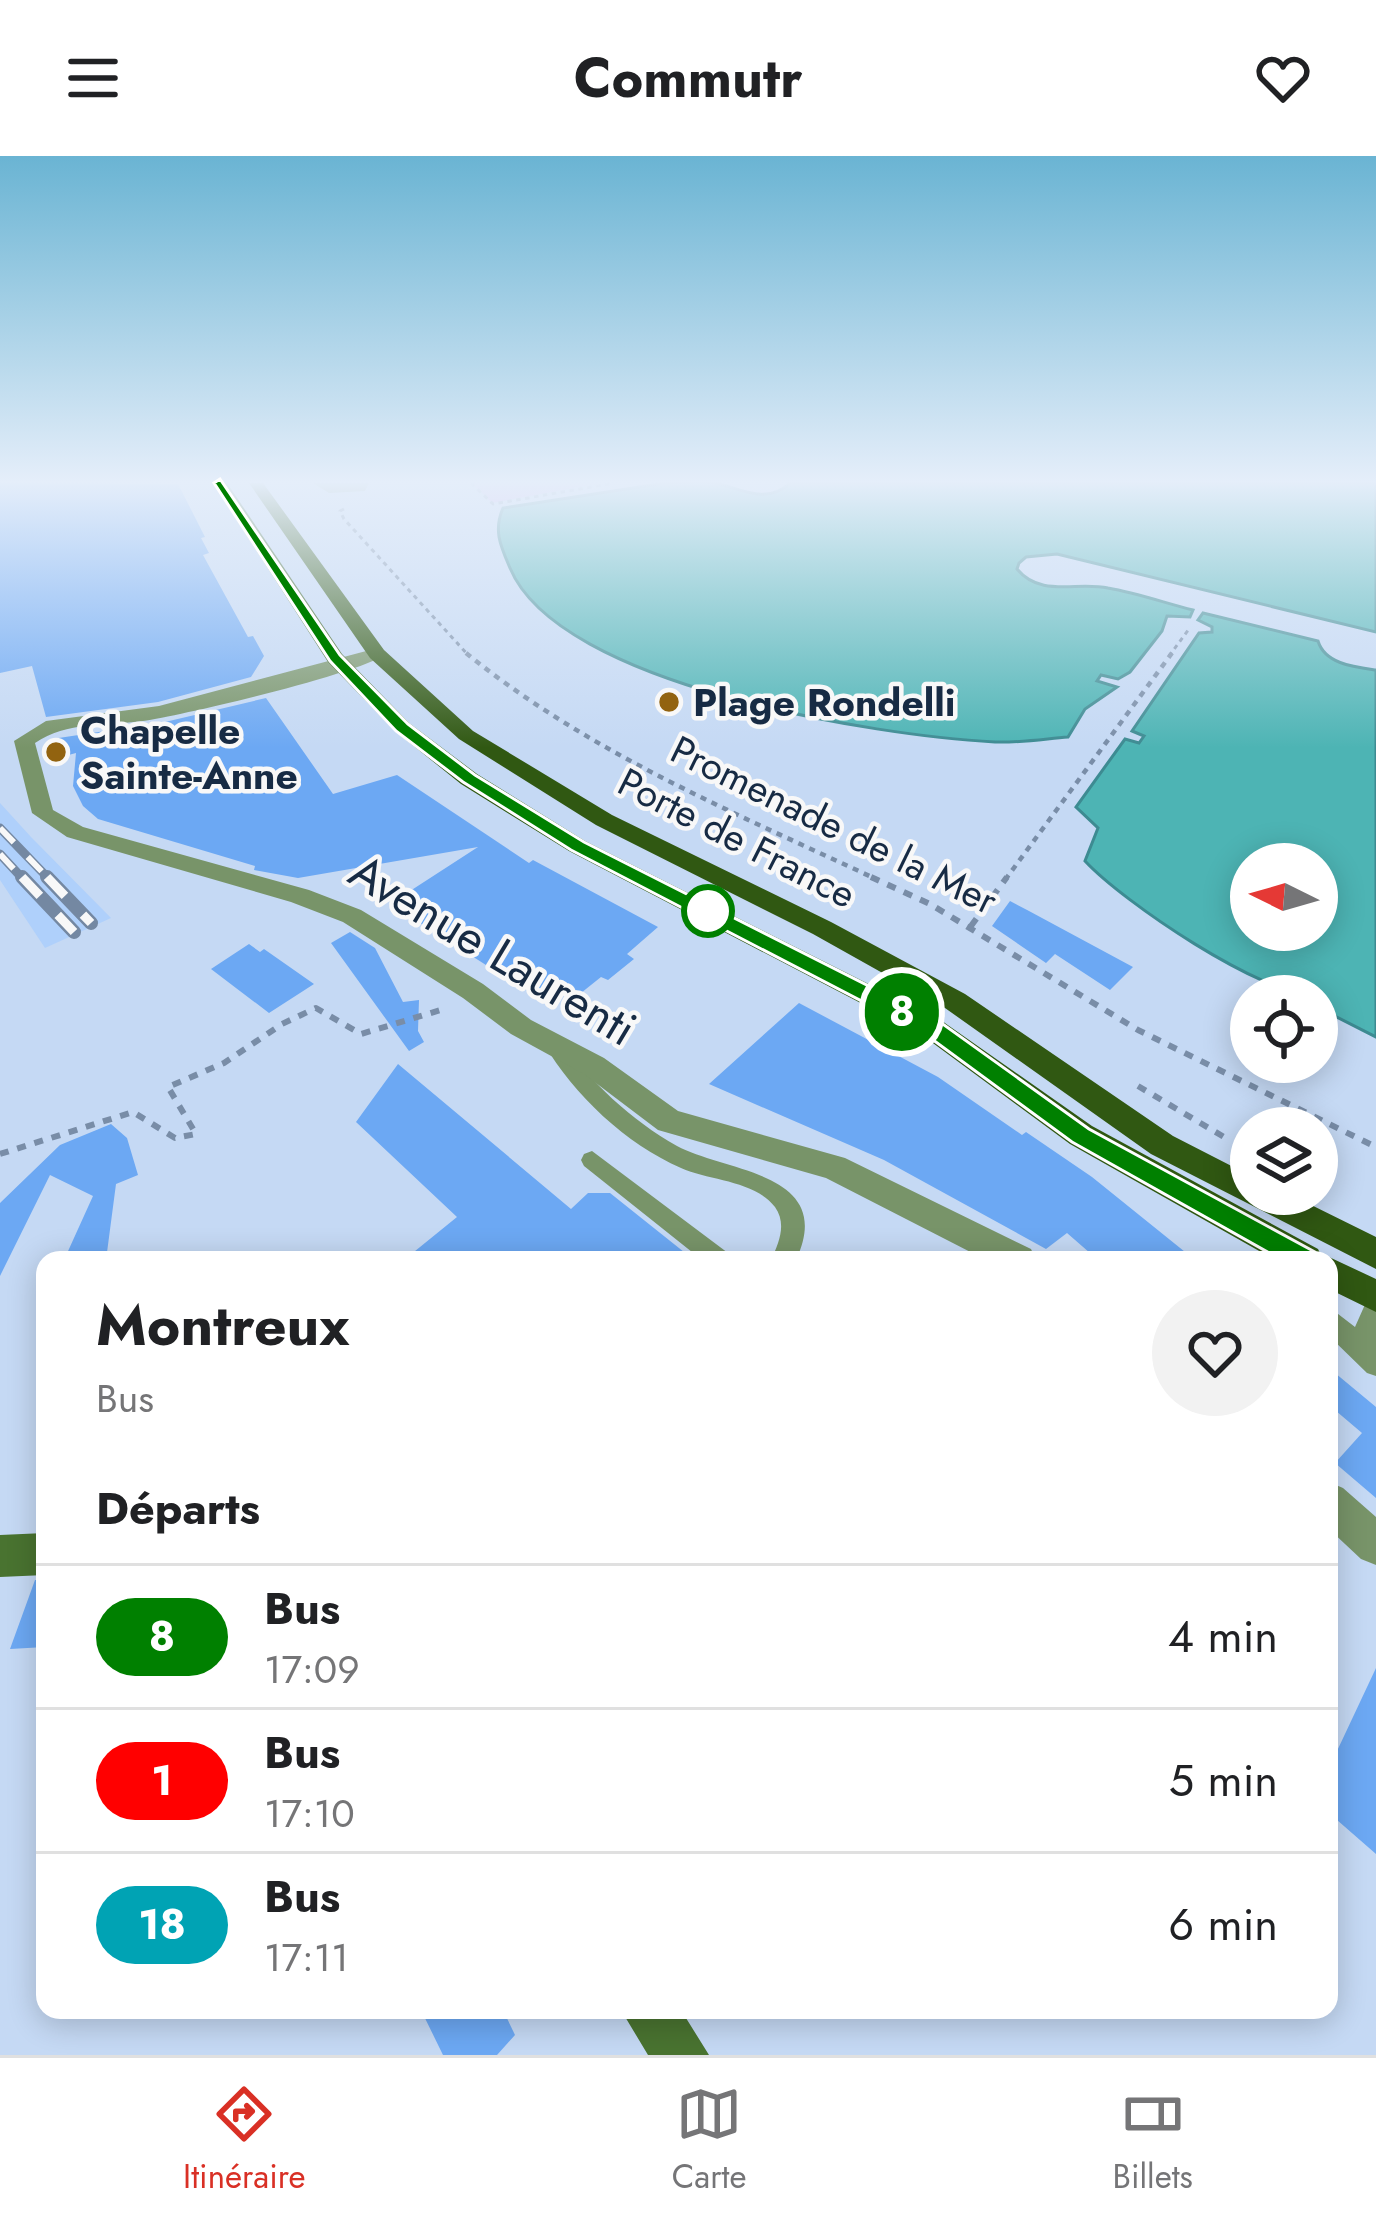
<!DOCTYPE html>
<html lang="fr">
<meta charset="utf-8">
<style>
body{margin:0;font-family:Jost,sans-serif;background:#f2f2f2;color:#202124;height:100vh;display:flex;flex-direction:column;font-size:45px;white-space:nowrap}
*{box-sizing:border-box;margin:0}
p{font-size:39px;color:#757577}
.icon{flex:none;width:66px;height:66px;fill:none;stroke:currentColor;stroke-width:2;stroke-linecap:round;stroke-linejoin:round}
.map{position:relative;flex:1;overflow:hidden}
.panel{position:absolute;left:36px;top:1095px;width:1302px;height:768px;display:flex;flex-direction:column;background:#fff;border-radius:24px;box-shadow:0 6px 30px #0003}
.panel>*{flex:none}
.badge{padding:0 24px;border-radius:39px;font-size:42px;line-height:78px}
.needle{width:78px;rotate:275deg}
.tools{position:absolute;left:1230px;top:687px;display:grid;gap:24px}
.tools a{display:grid;place-items:center;width:108px;height:108px;border-radius:50%;background:#fff;box-shadow:0 6px 30px #0003;font-size:60px}
.map>.badge{position:absolute;translate:-50% -50%;box-shadow:0 0 0 6px #fff}
h2{padding:0 60px;font-size:45px;line-height:108px}
.round{display:grid;place-items:center;flex:none;width:126px;height:126px;border-radius:63px;background:#f2f2f2}
.summary{display:flex;align-items:center;justify-content:space-between;height:204px;padding:0 60px}
h1{font-size:57px;font-weight:700;line-height:90px}
ul{padding:0;list-style:none}
li{display:flex;align-items:center;gap:36px;height:144px;padding:0 60px;border-top:3px solid #e0e0e0}
li div{flex:1}
li b{display:block;font-size:45px}
li em{font-style:normal}
li .badge{min-width:132px;font-weight:700;text-align:center}
header{display:flex;justify-content:space-between;align-items:center;height:156px;padding:0 60px;background:#fff;font-size:54px;font-weight:700}
.tab-bar{display:flex;justify-content:space-around;align-items:center;height:168px;border-top:3px solid #e0e0e0;background:#fff;font-size:33px;color:#757577}
.tab-bar a{display:grid;justify-items:center;gap:6px}
.tab-bar .current{color:#d93025}
.map>svg:first-child{display:block}
.built{fill:#afd0fb}
.green{fill:#d8a5ef}
.water{fill:#4db4b4;stroke:#3d8b92;stroke-width:3;fill-rule:evenodd}
.building{fill:#6ca8f3}
.lines{fill:none;stroke-linecap:round;stroke-linejoin:round}
.path-far2{stroke:#798da7;stroke-width:3;stroke-dasharray:4.5 4.5;stroke-linecap:butt}
.path-far1{stroke:#798da7;stroke-width:4.5;stroke-dasharray:6 6;stroke-linecap:butt}
.path{stroke:#798da7;stroke-width:6;stroke-dasharray:9 9;stroke-linecap:butt}
.lane{fill:#789469;fill-rule:evenodd}
.street{fill:#789469;fill-rule:evenodd}
.secondary{fill:#497330;fill-rule:evenodd}
.primary{fill:#305812;fill-rule:evenodd}
.rail-far1-casing{stroke:#7488a2;stroke-width:9}
.rail-casing{stroke:#7488a2;stroke-width:14}
.rail-far1{stroke:#f8f8f8;stroke-width:6;stroke-dasharray:20;stroke-linecap:butt}
.rail{stroke:#f8f8f8;stroke-width:9;stroke-dasharray:26;stroke-linecap:butt}
.line{fill:#008000;stroke:#fff;stroke-width:3}
.poi-dot{fill:#926310;stroke:#f8f8f8;stroke-width:4.5}
.stop-dot{fill:#fff;stroke:#008000;stroke-width:6}
.labels{text-anchor:middle;dominant-baseline:central;stroke-width:9;stroke-linejoin:round;paint-order:stroke}
.far-poi-label{font-size:39px;font-weight:bold;fill:#172b44;stroke:#f8f8f8;text-anchor:start}
.far-street-label{font-size:39px;fill:#172b44;stroke:#f8f8f8}
.street-label{font-size:48px;fill:#172b44;stroke:#f8f8f8}
</style>
<header><svg class="icon" aria-label="menu" viewBox="0 0 24 24"><path d="M4 6h16M4 12h16M4 18h16"/></svg>Commutr<svg class="icon" aria-label="heart" viewBox="0 0 24 24"><path d="M12 20l-8-8c-3-5 5-10 8-4 3-6 11-1 8 4z"/></svg></header>
<div class="map">
<svg width="1376" height="1899" viewBox="0 0 1376 1899">
<rect width="100%" height="100%" fill="#c5d9f4"/>
<path class="built" d="M0,647L31,681L111,762L45,792L0,724Z"/>
<path class="green" d="M472,327H602L492,347Z"/>
<path class="water" d="M665,327C680,327 701,323 716,327C741,333 767,349 790,327H1376V476L1057,398L1026,401L1019,407L1017,413C1041,442 1077,425 1108,432C1137,437 1165,447 1193,454L1190,461L1167,460L1162,475L1130,516L1118,523L1101,519L1097,525L1117,531L1085,553L1068,581C1044,583 1019,587 995,586C878,580 559,530 510,412C501,391 493,375 503,352Z
M1203,457L1318,485C1325,508 1354,511 1376,514V881L1317,851V840C1262,840 1123,746 1085,705L1098,672L1076,651L1125,583L1139,587L1144,580L1132,575L1199,477L1212,476V471L1198,464ZM1317,708V774H1251V708Z"/>
<path class="building" d="M0,327L178,328L205,381L201,382L209,397L203,399L248,481L253,480L264,500L251,521L158,546L46,561L32,510L0,517Z
M266,542L333,638L397,619L529,707L533,704L658,771L627,798L634,803L608,824L601,821L581,837L572,832L549,849L390,748L478,691L298,722L254,714L255,710L98,663L83,650L73,630L76,597L57,602L52,583L165,566Z
M1010,745L1029,755L1133,811L1110,834L1055,798L1046,807L992,770Z
M350,776L375,792L403,846L419,844L418,875L424,886L409,895L331,787Z
M249,788L260,796L264,793L314,828L269,857L211,813Z
M799,847L938,921L1022,979L1026,976L1092,1021L1195,1104H1098L1067,1077L1046,1093L884,1004L709,928Z
M398,908L571,1053L588,1037H610L694,1104H404L457,1061L356,966Z
M111,968L127,982L138,1019L116,1028L106,1104H64L93,1040L50,1019L0,1120V1047L60,989Z
M1329,1212L1376,1251V1342L1335,1307L1362,1277L1329,1249Z
M35,1424H45V1491L10,1493Z
M1376,1512V1698L1329,1657V1612Z
M421,1854H503L515,1879L497,1899H443Z"/>
<g class="lines">
<path class="path-far2" d="M471,327L493,348L614,327
M344,353L340,355L344,363L469,500
M1169,500L1189,473"/>
<path class="path-far1" d="M466,497C589,597 735,657 878,724
M1005,724L1172,497"/>
<path class="path" d="M871,721L930,748L1138,874L1376,991
M971,770L1007,721
M1138,930L1229,984
M0,998L133,956L175,982L196,978L168,931L224,907L282,868L316,852L361,878L444,853"/>
<path class="lane" d="M554,881L561,883C590,926 631,964 677,990C725,1016 837,1016 796,1104H771C779,1087 787,1068 775,1051C754,1024 710,1025 681,1012C626,988 574,939 544,888Z
M592,995L728,1097L732,1104H702L584,1010L581,1004L584,998Z
M1376,1141V1220L1367,1217L1329,1180V1151L1355,1171L1367,1144Z"/>
<path class="street" d="M313,327H369L365,335L329,337Z
M370,494L386,498C359,518 184,559 143,565C106,570 67,565 35,587L53,654L83,671L309,734L361,754L483,828L531,864L604,902L678,955L845,1002L1031,1093L1036,1104H986L826,1022L658,974L584,918L511,878L463,842L343,766L291,746L67,681L32,657L14,585L46,565L159,550Z
M1329,1326L1343,1332L1376,1361V1409L1361,1403L1329,1373Z"/>
<path class="secondary" d="M45,1377V1419L0,1421V1379Z
M621,1854H681L709,1899H648Z"/>
<path class="primary" d="M213,327H227L342,498L409,567L477,618L585,685L942,865L1092,970L1318,1093L1323,1103L1329,1101L1376,1123V1156L1329,1133V1104H1275L1070,988L922,879L569,695L461,628L395,575L328,506Z
M249,327H263L384,494L473,575L612,659L831,766L965,838L1173,980L1251,1020V1038H1289L1376,1081V1113L1151,998L945,852L813,778L596,669L459,583L370,502Z"/>
<defs>
<path id="rail-far1" d="M0,672L50,724
M0,698L24,724"/>
<path id="rail" d="M22,721L74,776
M47,721L91,767"/>
</defs>
<use href="#rail-far1" class="rail-far1-casing"/>
<use href="#rail" class="rail-casing"/>
<use href="#rail-far1" class="rail-far1"/>
<use href="#rail" class="rail"/>
</g>
<linearGradient id="sky" x2="0" y2="1"><stop stop-color="#6ab4d3"/><stop offset="0.55" stop-color="#e5eefa"/><stop offset="1" stop-color="#e5eefa" stop-opacity="0"/></linearGradient>
<rect width="1376" height="592" fill="url(#sky)"/>
<path class="line" d="M220,323L340,499L408,568L475,619L584,686L940,866L1089,973L1315,1096L1319,1104L1315,1112H1296L1072,986L925,878L571,694L463,626L396,575L330,505L214,327Z"/>
<g class="poi-dot">
<circle cx="669" cy="546" r="12"/>
<circle cx="56" cy="596" r="12"/>
</g>
<circle class="stop-dot" cx="708" cy="755" r="24"/>
<g class="labels">
<g class="far-poi-label">
<text x="693" y="546">Plage Rondelli</text>
<text x="80" y="574">Chapelle<tspan x="80" dy="45">Sainte-Anne</tspan></text>
</g>
<g class="far-street-label">
<text transform="translate(834 669) rotate(26)">Promenade de la Mer</text>
<text transform="translate(737 682) rotate(27)">Porte de France</text>
</g>
<g class="street-label">
<text transform="translate(493 794) rotate(31)">Avenue Laurenti</text>
</g>
</g>
</svg>
<div class="tools">
<a><svg class="needle" viewBox="-14 -14 28 28"><path d="M0-13l5 13h-10z" fill="#e53935"/><path d="M0 13l5-13h-10z" fill="#757577"/></svg></a>
<a><svg class="icon" aria-label="locate" viewBox="0 0 24 24"><circle cx="12" cy="12" r="6"/><path d="M12 2v4M12 18v4M2 12h4M18 12h4"/></svg></a>
<a><svg class="icon" aria-label="layers" viewBox="0 0 24 24"><path d="M12 4l9 5-9 5-9-5zM3 14l9 5 9-5"/></svg></a>
</div>
<b class="badge" style="left:902px;top:856px;background:#008000;color:#fff">8</b>
<section class="panel">
<div class="summary"><div><h1>Montreux</h1><p>Bus</p></div><a class="round"><svg class="icon" aria-label="heart" viewBox="0 0 24 24"><path d="M12 20l-8-8c-3-5 5-10 8-4 3-6 11-1 8 4z"/></svg></a></div>
<h2>Départs</h2>
<ul>
<li><span class="badge" style="background:#008000;color:#fff">8</span><div><b>Bus</b><p>17:09</p></div><em>4 min</em></li>
<li><span class="badge" style="background:#f00;color:#fff">1</span><div><b>Bus</b><p>17:10</p></div><em>5 min</em></li>
<li><span class="badge" style="background:#00a3b4;color:#fff">18</span><div><b>Bus</b><p>17:11</p></div><em>6 min</em></li>
</ul>
</section>
</div>
<nav class="tab-bar">
<a class="current"><svg class="icon" aria-label="directions" viewBox="0 0 24 24"><path d="M12 3l9 9-9 9-9-9zM9 14v-3h6M13 9l2 2-2 2"/></svg>Itinéraire</a>
<a><svg class="icon" aria-label="map" viewBox="0 0 24 24"><path d="M3 6l6-2 6 2 6-2v14l-6 2-6-2-6 2zM9 4v14M15 6v14"/></svg>Carte</a>
<a><svg class="icon" aria-label="tickets" viewBox="0 0 24 24"><path d="M3 7h18v10H3zM15 7v10"/></svg>Billets</a>
</nav>
